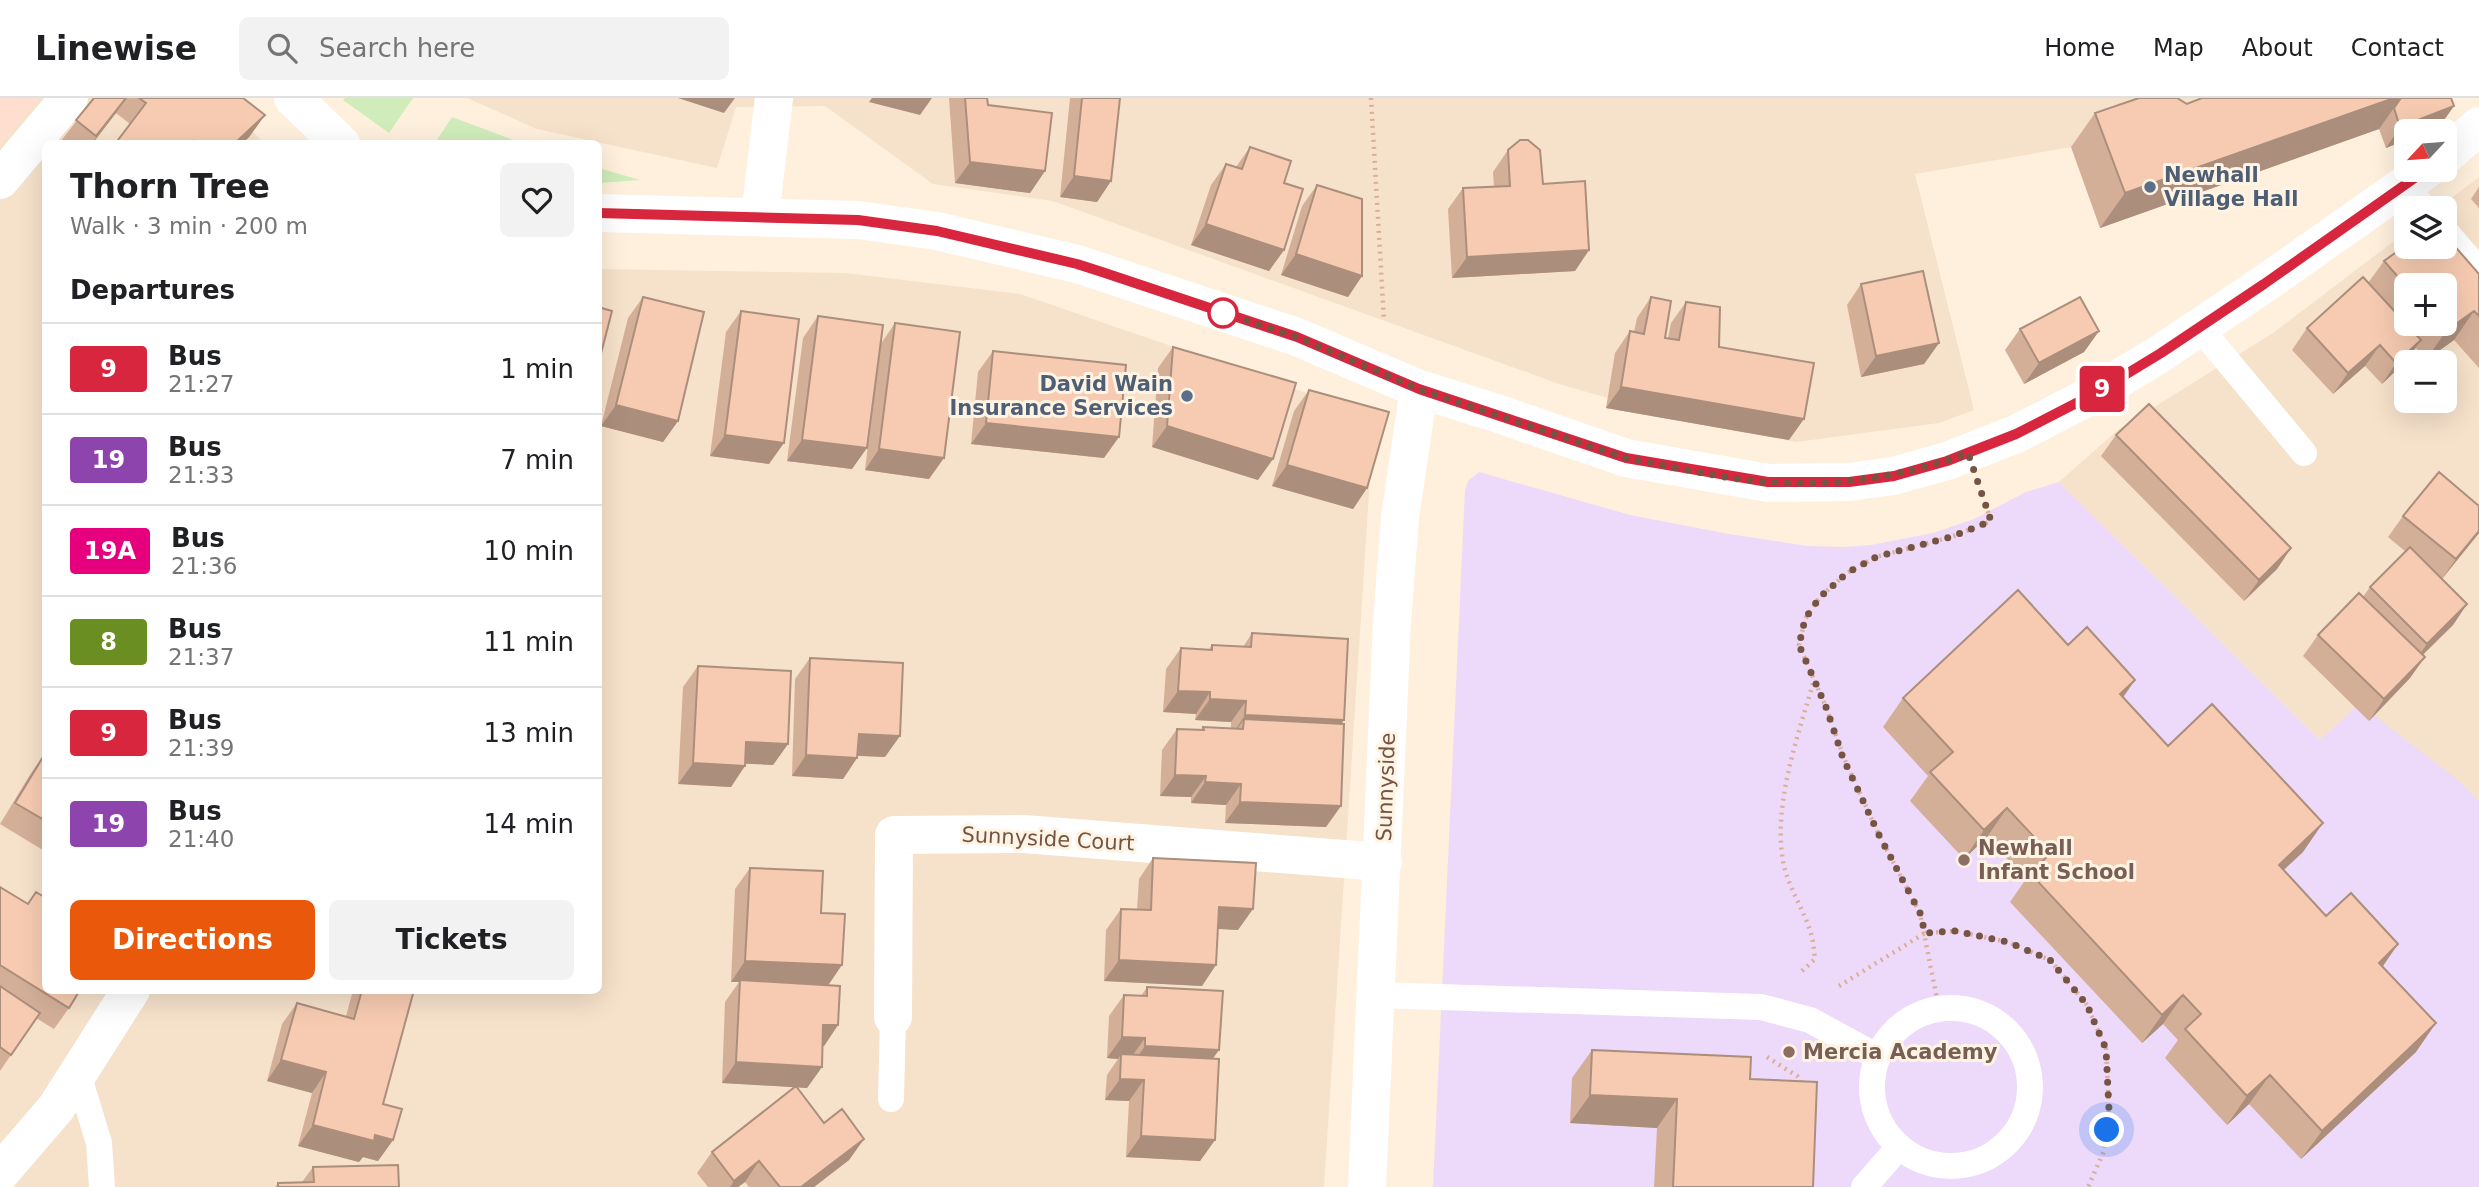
<!DOCTYPE html>
<meta charset="utf-8">
<style>
body{margin:0;font-family:"DejaVu Sans",sans-serif;background:#f2f2f2;color:#202124;height:100vh;display:flex;flex-direction:column;font-size:26px;white-space:nowrap}
*{box-sizing:border-box;margin:0}
p{font-size:23px;color:#757577}
.icon{flex:none;width:38px;height:38px;fill:none;stroke:currentColor;stroke-width:2;stroke-linecap:round;stroke-linejoin:round}
.map{position:relative;flex:1;overflow:hidden}
.side{position:absolute;left:42px;top:42px;width:560px;height:854px;display:flex;flex-direction:column;background:#fff;border-radius:10px;box-shadow:0 7px 28px #0002}
.side>*{flex:none}
.badge{padding:0 14px;border-radius:5px;font-size:24px;line-height:46px}
.needle{width:46px;rotate:244deg}
.buttons{position:absolute;left:2394px;top:21px;display:grid;gap:14px}
.buttons a{display:grid;place-items:center;width:63px;height:63px;border-radius:10px;background:#fff;box-shadow:0 7px 28px #0002;font-size:35px}
.you{position:absolute;width:35px;height:35px;margin:-18px;border:5px solid #fff;border-radius:50%;background:#1a73e8;box-shadow:0 0 0 10px #1a73e833}
.map>.badge{position:absolute;translate:-50% -50%;box-shadow:0 0 0 4px #fff}
h2{padding:0 28px;font-size:26px;line-height:63px}
.round{display:grid;place-items:center;flex:none;width:74px;height:74px;border-radius:10px;background:#f2f2f2}
.headline{display:flex;align-items:center;justify-content:space-between;height:119px;padding:0 28px}
h1{font-size:33px;font-weight:700;line-height:52px}
.cta{display:flex;gap:14px;margin-top:auto;padding:14px 28px}
.cta a{flex:1;height:80px;border-radius:10px;background:#ea580c;color:#fff;font-size:28px;font-weight:700;line-height:80px;text-align:center}
.cta a+a{background:#f2f2f2;color:#202124}
ul{padding:0;list-style:none}
li{display:flex;align-items:center;gap:21px;height:91px;padding:0 28px;border-top:2px solid #e0e0e0}
li div{flex:1}
li b{display:block;font-size:26px}
li em{font-style:normal}
li .badge{min-width:77px;font-weight:700;text-align:center}
header{display:flex;align-items:center;gap:42px;box-sizing:border-box;height:98px;padding:0 35px;background:#fff;border-bottom:2px solid #e0e0e0}
header strong{font-size:33px}
nav{display:flex;gap:38px;margin-inline-start:auto;font-size:24px}
.search{width:490px;height:63px;background:#f2f2f2;display:flex;align-items:center;gap:18px;box-sizing:border-box;padding:0 24px;border-radius:10px;color:#757577;font-size:26px}
.map>svg:first-child{display:block}
.residential{fill:#f6e1ca;fill-rule:evenodd}
.commercial{fill:#ffddcf}
.education{fill:#edd9fa}
.green{fill:#cfecba}
.lines{fill:none;stroke-linecap:round;stroke-linejoin:round}
.path{stroke:#daaf95;stroke-width:4.5;stroke-dasharray:2 5;stroke-linecap:butt}
.lane{stroke:#fff;stroke-width:26}
.street{stroke:#fff;stroke-width:38}
.secondary{stroke:#fff;stroke-width:38}
.wall{fill:#d4af98;fill-rule:evenodd}
.shaded-wall{fill:#ac8e7c}
.building{fill:#f6cbb1;stroke:#ac8e7c;stroke-width:2}
.line-casing{stroke:#fff;stroke-width:16}
.line{stroke:#d7263d;stroke-width:10}
.walk{stroke:#755444;stroke-width:7;stroke-dasharray:0 12.6}
.service-dot{fill:#5c6f8a;stroke:#fff4e4;stroke-width:2.5}
.stop-dot{fill:#fff;stroke:#d7263d;stroke-width:3.5}
.education-dot{fill:#8d6e63;stroke:#fff4e4;stroke-width:2.5}
.labels{text-anchor:middle;dominant-baseline:central;stroke-width:6;stroke-linejoin:round;paint-order:stroke}
.service-label{font-size:21px;font-weight:bold;fill:#4e5e75;stroke:#fff4e4;text-anchor:start}
.street-label{font-size:21px;fill:#755444;stroke:#fff4e4}
.education-label{font-size:21px;font-weight:bold;fill:#785e54;stroke:#fff4e4;text-anchor:start}
</style>
<header>
<strong>Linewise</strong>
<div class="search"><svg class="icon" aria-label="search" viewBox="0 0 24 24"><circle cx="10" cy="10" r="6"/><path d="M15 15l6 6"/></svg>Search here</div>
<nav><a>Home</a><a>Map</a><a>About</a><a>Contact</a></nav>
</header>
<div class="map">
<svg width="2479" height="1089" viewBox="0 0 2479 1089">
<rect width="100%" height="100%" fill="#fef0dc"/>
<path class="residential" d="M39,0H220L264,45L46,46V892H598L599,171L845,175L1020,196L1374,318L1324,1089H0V47Z
M467,0H2274L2071,49L1915,76L1974,312L1939,325L1796,344L1707,328L1559,286L1053,103L933,86L825,8L736,9L717,70L537,31Z
M2479,79V703L2458,682L2320,642L2059,384L2119,331L2273,235L2406,134V149H2445V110H2438ZM2406,187H2445V226H2406ZM2406,264H2445V303H2406Z"/>
<path class="commercial" d="M0,0H39L0,47Z"/>
<path class="education" d="M1479,374L1630,417L1729,436L1808,448L1843,449L1871,447L1933,435L1974,421L2026,394L2059,384L2320,642L2359,606L2458,682L2479,703V1089H1433L1465,392L1468,383Z"/>
<path class="green" d="M345,0H413L389,35L343,2Z
M452,19L521,45H435Z
M599,70L640,82L599,85Z"/>
<g class="lines">
<path class="path" d="M1371,0L1384,223
M1802,873L1815,861C1814,854 1814,847 1812,840C1807,816 1788,791 1783,763C1773,706 1798,638 1814,582
M1839,888L1925,835L1955,833L2008,844L2050,862L2087,907L2106,951L2109,1012L2104,1053L2088,1089
M1939,911L1920,815L1879,737L1844,660L1826,609L1799,547L1805,521L1820,499L1847,475L1876,459L1951,439L1991,423L1984,402
M1767,959L1797,978L1804,987"/>
<path class="lane" d="M2404,87L2424,110
M2445,133L2479,172
M2199,229L2304,355
M1377,897L1761,909L1810,922L1878,959
M1872 989a79 79 0 1 1 158 0a79 79 0 1 1-158 0Z
M78,976L99,1045L102,1089
M891,1001L893,919
M1864,1089L1899,1049"/>
<path class="street" d="M0,82L69,0
M760,118L774,0
M893,919L894,737L1024,736L1383,764
M0,1075L56,1010L131,892
M1367,1089L1392,524L1400,419L1419,291"/>
<path class="secondary" d="M293,0L341,46
M2445,58L2479,28
M598,115L858,122L937,133L1077,166L1297,239L1419,291L1496,315L1626,360L1768,385L1848,384L1893,378L1947,363L2016,336L2092,297L2161,255L2264,186L2426,72"/>
</g>
<path class="wall" d="M94,0H243L250,38L242,46H115L130,26L116,15L92,46H65L61,43Z
M949,0H987L988,7L1045,73L1030,95L955,85Z
M1070,0H1120L1111,83L1097,104L1060,99Z
M2187,6L2454,8L2439,29L2406,33V42L2386,50L2379,31L2100,130L2071,49L2095,15Z
M1250,49L1284,85V152L1269,173L1191,147L1211,87L1226,66L1236,69Z
M1508,52L1543,86L1589,152L1575,173L1452,180L1448,111L1463,90L1494,89L1493,74Z
M1317,87L1362,178L1348,199L1281,177L1302,108Z
M2479,89V110L2471,101Z
M2384,163L2479,176V270L2454,242L2426,262L2416,250L2406,263L2382,286L2365,268L2333,296L2292,252L2307,230L2368,185ZM2406,187L2445,226H2406Z
M1861,186L1939,245L1924,266L1861,279L1847,207Z
M643,199L678,323L663,344L601,328L628,220Z
M1651,199L1665,240H1668L1671,225L1686,204L1789,342L1606,310L1615,255L1630,233L1634,234L1637,220Z
M741,213L769,366L710,358L726,234Z
M818,218L852,371L787,363L803,240Z
M895,225L929,381L865,372L880,247Z
M2020,231L2099,233L2084,254L2024,286L2005,252Z
M1173,249L1258,382L1152,349L1158,270Z
M993,253L1104,360L971,346L978,274Z
M1309,292L1367,390L1353,411L1272,388L1294,313Z
M2116,337L2291,450L2277,471L2244,503L2101,358Z
M2403,418L2479,435L2442,481L2467,506L2453,527L2423,557L2410,580L2369,623L2303,558L2318,537L2363,499L2370,489L2406,454L2388,439Z
M1252,535L1341,626L1326,729L1225,725L1226,707L1191,705V699L1160,698L1162,652L1177,631L1201,632L1203,629L1231,630V624L1195,622L1196,616L1163,614L1166,571L1181,550L1209,551L1212,547L1243,549Z
M2068,547L2135,582L2123,600L2168,648L2303,754L2284,772L2326,818L2398,846L2383,868L2416,954L2301,1061L2249,1006L2227,1027L2165,960L2178,942L2163,926L2142,945L2010,804L2026,781L1987,739L1964,761L1910,703L1928,678L1883,629L1903,600Z
M810,560L885,659L858,658L857,660L843,681L792,678L795,581Z
M698,568L788,646L773,667L745,665L731,689L678,686L683,589Z
M46,654V754L0,726L31,675Z
M1153,760L1238,832L1218,831L1202,888L1104,883L1106,832L1121,811L1137,812L1139,781Z
M750,770L821,815L828,887L838,927L824,948H822V969L807,990L796,989L824,1025L864,1041L849,1062L814,1089H749L745,1084L738,1089H708L697,1075L712,1054L795,989L722,985L725,904L739,884H731L735,791Z
M0,789L27,806L36,794L69,910L54,931L36,920L0,973Z
M1147,889L1213,961L1215,1042L1200,1063L1126,1059L1129,1003L1105,1002L1107,977L1118,961L1107,960L1109,918L1124,897L1141,898Z
M353,892H414L383,1006L393,1042L378,1063L363,1059L359,1064L298,1048L312,995L267,983L282,926L297,905L346,918Z
M1592,952L1750,981L1813,1089H1654L1657,1030L1570,1025L1572,980Z
M313,1069L399,1089H275L278,1085L302,1084Z"/>
<path class="shaded-wall" d="M127,0L116,15L92,46H91Z
M678,0H735L724,15Z
M872,0H932L920,17L869,4Z
M2394,0H2401L2379,31L2100,130L2125,95Z
M2454,8L2439,29L2429,33H2406V42L2386,50L2400,29Z
M265,17L250,38L242,46H234Z
M970,64L1045,73L1030,95L955,85Z
M1074,78L1111,83L1097,104L1060,99Z
M1206,126L1284,152L1269,173L1191,147Z
M1589,152L1575,173L1452,180L1467,159Z
M1296,156L1362,178L1348,199L1281,177Z
M2474,213L2454,242L2426,262L2446,233Z
M2099,233L2084,254L2024,286L2039,265Z
M2421,242L2406,263L2382,286L2396,265Z
M1939,245L1924,266L1861,279L1876,258Z
M2380,247L2365,268L2333,296L2348,275Z
M1621,289L1804,321L1789,342L1606,310Z
M616,307L678,323L663,344L601,328Z
M986,325L1119,339L1104,360L971,346Z
M1167,328L1273,361L1258,382L1152,349Z
M725,337L784,345L769,366L710,358Z
M802,342L867,350L852,371L787,363Z
M879,351L944,360L929,381L865,372Z
M1287,367L1367,390L1353,411L1272,388Z
M2479,433V435L2441,482L2456,461Z
M2291,450L2277,471L2244,503L2259,482Z
M2467,506L2453,527L2412,567L2427,546Z
M2425,559L2410,580L2369,623L2384,601Z
M2135,582L2115,610L2120,596Z
M1178,593L1210,594L1196,616L1163,614Z
M1210,601L1246,603L1231,624L1195,622Z
M1245,617L1344,622L1329,644L1244,621L1232,639H1231Z
M859,636L900,638L885,659L844,657Z
M746,644L788,646L773,667L731,665Z
M806,657L857,660L843,681L792,678Z
M693,665L745,668L731,689L678,686Z
M1175,677L1206,678L1191,699L1160,698Z
M1205,684L1241,686L1226,707L1191,705Z
M1240,704L1341,708L1326,729L1225,725Z
M2007,710L1987,739L1964,761L1984,732Z
M2323,725L2303,754L2258,795L2279,767Z
M1219,809L1253,811L1238,832L1204,830Z
M2398,846L2378,875L2379,865Z
M1119,862L1216,867L1202,888L1104,883Z
M745,863L842,867L827,889L740,882L739,884H731Z
M2183,897L2163,926L2142,945L2162,917Z
M2436,925L2416,954L2301,1061L2322,1033Z
M823,927H838L824,948H808Z
M1122,939L1145,940L1130,961L1121,956L1118,961L1107,960Z
M1145,948L1219,952L1204,973L1130,969Z
M281,962L326,974L312,995L267,983Z
M736,964L822,969L807,990L722,985Z
M2270,977L2249,1006L2227,1027L2247,998Z
M1120,981L1144,982L1129,1003L1105,1002Z
M1590,997L1677,1001L1657,1030L1570,1025Z
M313,1027L375,1037L393,1042L378,1063L363,1059L359,1064L298,1048Z
M1141,1038L1215,1042L1200,1063L1126,1059Z
M864,1041L849,1062L814,1089H801Z
M759,1063L745,1084L738,1089H730L734,1083Z"/>
<path class="building" d="M94,0H126L96,38L76,22Z
M139,0H243L265,17L234,46H197L194,43L191,46H115L146,5Z
M965,0H987L988,7L1052,15L1045,73L970,64Z
M1082,0H1120L1111,83L1074,78Z
M2139,0H2177L2187,6L2202,0H2394L2125,95L2095,15Z
M2401,0H2451L2454,8L2400,29L2394,10Z
M1520,42H1528L1540,52L1543,86L1585,83L1589,152L1467,159L1463,90L1510,88L1508,52Z
M1250,49L1291,63L1284,85L1303,91L1284,152L1206,126L1226,66L1242,71Z
M1317,87L1362,101V178L1296,156Z
M2445,137L2479,176V218L2474,213L2446,233L2440,226H2445V187L2406,188L2384,163L2406,147V149H2445Z
M1923,173L1939,245L1876,258L1861,186Z
M2363,179L2421,242L2396,265L2380,247L2348,275L2307,230Z
M643,199L704,214L678,323L616,307Z
M1651,199L1671,203L1665,240L1679,242L1686,204L1720,209L1719,249L1814,265L1804,321L1621,289L1630,233L1644,236Z
M2080,199L2099,233L2039,265L2020,231Z
M598,209L612,213L598,267Z
M741,213L799,221L784,345L725,337Z
M818,218L883,227L867,350L802,342Z
M895,225L960,234L944,360L879,351Z
M1173,249L1296,285L1273,361L1167,328Z
M993,253L1126,267L1119,339L986,325Z
M1309,292L1389,314L1367,390L1287,367Z
M2149,306L2291,450L2259,482L2116,337Z
M2439,374L2479,408V433L2456,461L2403,418Z
M2410,449L2467,506L2427,546L2370,489Z
M2018,492L2068,547L2087,529L2135,582L2120,596L2168,648L2212,606L2323,725L2279,767L2326,818L2351,795L2398,846L2379,865L2436,925L2322,1033L2270,977L2247,998L2185,931L2201,916L2183,897L2162,917L2030,775L2050,756L2007,710L1984,732L1930,674L1953,654L1903,600Z
M2359,495L2425,559L2384,601L2318,537Z
M1252,535L1348,541L1344,622L1245,617L1246,603L1210,601V594L1178,593L1181,550L1212,552V547L1251,549Z
M810,560L903,565L900,638L859,636L857,660L806,657Z
M698,568L791,573L788,646L746,644L745,668L693,665Z
M1244,621L1344,626L1341,708L1240,704L1241,686L1205,684L1206,678L1175,677L1177,631L1204,632L1203,629L1243,631Z
M46,654V723L15,705Z
M1153,760L1256,765L1253,811L1219,809L1216,867L1119,862L1121,811L1151,812Z
M750,770L823,773L821,815L845,816L842,867L745,863Z
M0,789L28,806L36,794L46,800V892H80L69,910L0,867Z
M740,882L840,888L838,927H823L822,969L736,964Z
M0,888L40,915L11,957L0,949Z
M1147,889L1223,893L1219,952L1145,948V940L1122,939L1124,897L1147,898Z
M362,892H414L383,1006L402,1011L393,1042L375,1037L374,1043L313,1027L326,974L281,962L297,905L354,921Z
M1592,952L1751,959L1750,981L1817,984L1813,1089H1673L1677,1001L1590,997Z
M1121,956L1219,961L1215,1042L1141,1038L1144,982L1120,981Z
M796,988L824,1025L842,1011L864,1041L801,1089H780L759,1063L734,1083L712,1054Z
M398,1067L399,1089H278V1085L314,1084L313,1069Z"/>
<g class="lines">
<defs>
<path id="line" d="M598,115L858,122L937,133L1077,166L1102,174L1297,239L1419,291L1626,360L1768,384H1849L1894,378L1947,363L2016,336L2092,297L2161,255L2264,186L2426,72"/>
</defs>
<use href="#line" class="line-casing"/>
<use href="#line" class="line"/>
<path class="walk" d="M1223,215L1297,239L1419,291L1626,360C1671,368 1722,381 1768,384C1838,389 1902,379 1968,355L1991,423L1951,439L1876,459L1847,475L1820,499L1805,521L1799,547L1826,609L1843,660L1879,737L1920,815L1925,835L1955,833L2008,844L2050,862L2087,907L2106,951L2109,1012L2107,1032"/>
</g>
<g class="service-dot">
<circle cx="2150" cy="89" r="7"/>
<circle cx="1187" cy="298" r="7"/>
</g>
<circle class="stop-dot" cx="1223" cy="215" r="14"/>
<g class="education-dot">
<circle cx="1964" cy="762" r="7"/>
<circle cx="1789" cy="954" r="7"/>
</g>
<g class="labels">
<g class="service-label">
<text x="2164" y="77">Newhall<tspan x="2164" dy="24">Village Hall</tspan></text>
<text x="1173" y="286" text-anchor="end">David Wain<tspan x="1173" dy="24">Insurance Services</tspan></text>
</g>
<g class="street-label">
<text transform="translate(1386 689) rotate(-88)">Sunnyside</text>
<text transform="translate(1048 741) rotate(3)">Sunnyside Court</text>
</g>
<g class="education-label">
<text x="1978" y="750">Newhall<tspan x="1978" dy="24">Infant School</tspan></text>
<text x="1803" y="954">Mercia Academy</text>
</g>
</g>
</svg>
<div class="buttons">
<a><svg class="needle" viewBox="-14 -14 28 28"><path d="M0-13l5 13h-10z" fill="#e53935"/><path d="M0 13l5-13h-10z" fill="#757577"/></svg></a>
<a><svg class="icon" aria-label="layers" viewBox="0 0 24 24"><path d="M12 4l9 5-9 5-9-5zM3 14l9 5 9-5"/></svg></a>
<a>+</a>
<a>−</a>
</div>
<div class="you" style="left:2107px;top:1032px"></div>
<b class="badge" style="left:2102px;top:291px;background:#d7263d;color:#fff">9</b>
<section class="side">
<div class="headline"><div><h1>Thorn Tree</h1><p>Walk · 3 min · 200 m</p></div><a class="round"><svg class="icon" aria-label="heart" viewBox="0 0 24 24"><path d="M12 20l-8-8c-3-5 5-10 8-4 3-6 11-1 8 4z"/></svg></a></div>
<h2>Departures</h2>
<ul>
<li><span class="badge" style="background:#d7263d;color:#fff">9</span><div><b>Bus</b><p>21:27</p></div><em>1 min</em></li>
<li><span class="badge" style="background:#8e44ad;color:#fff">19</span><div><b>Bus</b><p>21:33</p></div><em>7 min</em></li>
<li><span class="badge" style="background:#e6007e;color:#fff">19A</span><div><b>Bus</b><p>21:36</p></div><em>10 min</em></li>
<li><span class="badge" style="background:#6b8e23;color:#fff">8</span><div><b>Bus</b><p>21:37</p></div><em>11 min</em></li>
<li><span class="badge" style="background:#d7263d;color:#fff">9</span><div><b>Bus</b><p>21:39</p></div><em>13 min</em></li>
<li><span class="badge" style="background:#8e44ad;color:#fff">19</span><div><b>Bus</b><p>21:40</p></div><em>14 min</em></li>
</ul>
<div class="cta"><a>Directions</a><a>Tickets</a></div>
</section>
</div>
